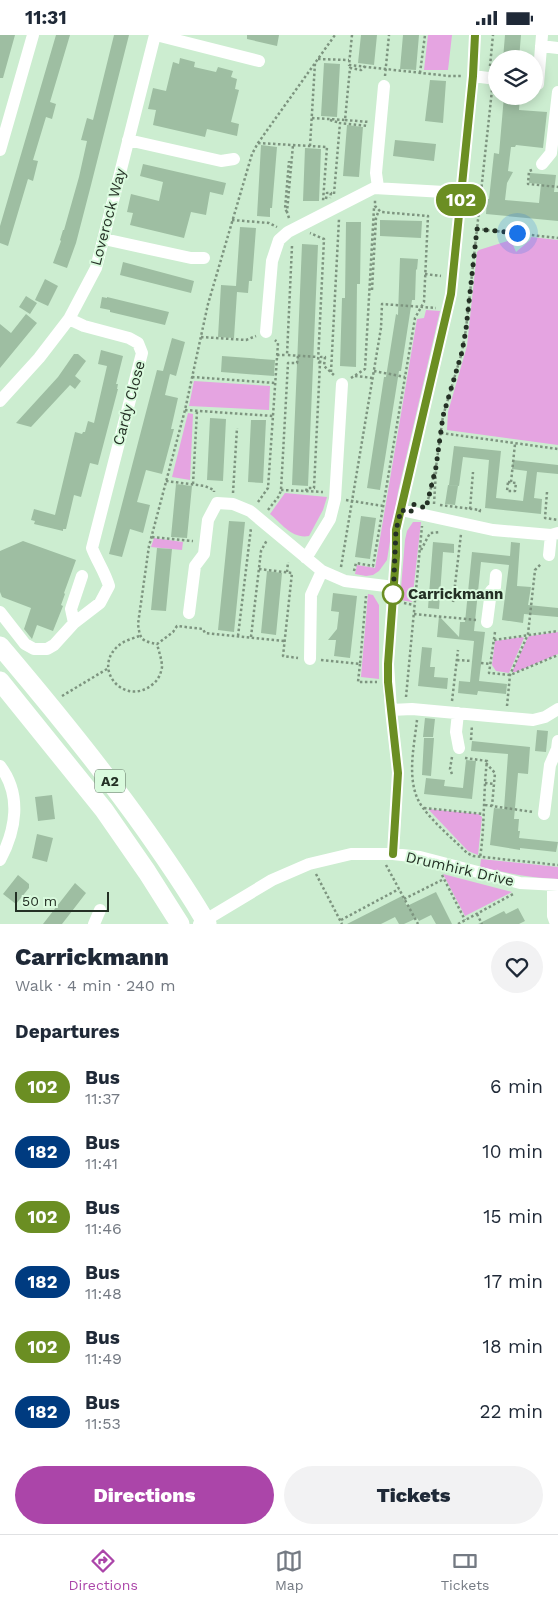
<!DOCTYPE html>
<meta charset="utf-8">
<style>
body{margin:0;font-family:"Work Sans",sans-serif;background:#f2f2f3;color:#1f2937;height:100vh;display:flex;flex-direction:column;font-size:19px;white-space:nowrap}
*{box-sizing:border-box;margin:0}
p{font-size:16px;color:#747a83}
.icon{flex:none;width:28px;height:28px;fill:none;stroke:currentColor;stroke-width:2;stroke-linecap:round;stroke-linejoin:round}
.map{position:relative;height:889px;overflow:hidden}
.drawer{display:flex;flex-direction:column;background:#fff;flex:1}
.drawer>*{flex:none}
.badge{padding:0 10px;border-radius:16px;font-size:18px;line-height:32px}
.fabs{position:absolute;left:488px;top:15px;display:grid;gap:10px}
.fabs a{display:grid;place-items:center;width:55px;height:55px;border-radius:50%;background:#fff;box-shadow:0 2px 12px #0003;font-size:25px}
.scale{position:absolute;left:15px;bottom:12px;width:94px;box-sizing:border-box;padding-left:5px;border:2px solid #243025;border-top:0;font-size:14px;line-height:18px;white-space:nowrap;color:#243025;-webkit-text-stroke:4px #d9fadd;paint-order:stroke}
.you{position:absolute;width:25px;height:25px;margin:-12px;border:4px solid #fff;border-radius:50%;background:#1a73e8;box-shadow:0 0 0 8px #1a73e833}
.map>.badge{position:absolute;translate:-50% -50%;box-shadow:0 0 0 2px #fff}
h2{padding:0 15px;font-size:19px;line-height:45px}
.round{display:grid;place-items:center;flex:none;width:52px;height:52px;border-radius:26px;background:#f2f2f3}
.headline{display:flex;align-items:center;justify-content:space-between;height:85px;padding:0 15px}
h1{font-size:24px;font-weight:800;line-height:38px}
.cta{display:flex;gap:10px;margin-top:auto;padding:10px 15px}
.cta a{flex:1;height:58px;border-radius:30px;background:#ab45a9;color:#fff;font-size:20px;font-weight:800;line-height:58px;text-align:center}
.cta a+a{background:#f2f2f3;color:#1f2937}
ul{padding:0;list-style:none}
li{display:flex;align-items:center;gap:15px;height:65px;padding:0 15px}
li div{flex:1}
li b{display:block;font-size:19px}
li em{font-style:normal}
li .badge{min-width:55px;font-weight:700;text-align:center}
.status{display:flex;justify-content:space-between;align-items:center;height:35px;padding:0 25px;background:#fff;direction:ltr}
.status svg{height:14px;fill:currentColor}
.tab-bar{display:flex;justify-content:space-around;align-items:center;height:70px;border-top:1px solid #e0e1e3;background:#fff;font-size:14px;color:#747a83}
.tab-bar a{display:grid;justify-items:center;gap:2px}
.tab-bar .on{color:#ab45a9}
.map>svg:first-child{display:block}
.green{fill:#e5a4e1}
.building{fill:#9ebea2}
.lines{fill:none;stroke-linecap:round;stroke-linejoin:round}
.path{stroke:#7d947f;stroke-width:2.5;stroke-dasharray:2.5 2.5;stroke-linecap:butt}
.minor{stroke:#fff;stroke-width:12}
.highway{stroke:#fff;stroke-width:19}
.line-casing{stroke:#fff;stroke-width:11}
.line{stroke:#6b8e23;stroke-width:8}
.walk{stroke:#243025;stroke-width:5;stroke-dasharray:0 9}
.stop-dot{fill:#fff;stroke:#6b8e23;stroke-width:2.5}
.labels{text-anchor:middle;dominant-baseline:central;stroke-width:4;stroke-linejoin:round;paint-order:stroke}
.shield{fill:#d9fadd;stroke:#5a6d5c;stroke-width:1}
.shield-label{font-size:14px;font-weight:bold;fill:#243025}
.street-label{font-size:15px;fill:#243025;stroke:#d9fadd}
.stop-label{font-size:15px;font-weight:bold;fill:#243025;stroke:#d9fadd;text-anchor:start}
</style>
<div class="status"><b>11:31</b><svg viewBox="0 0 49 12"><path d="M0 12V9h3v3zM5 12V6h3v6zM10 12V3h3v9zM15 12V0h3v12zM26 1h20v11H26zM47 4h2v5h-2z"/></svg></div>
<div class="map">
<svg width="558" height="889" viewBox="0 0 558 889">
<rect width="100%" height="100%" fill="#ccedd0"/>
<path class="green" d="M428,0H452L448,35H424Z
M531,202L558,205V410L447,395L448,377L467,311L477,217L479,215L511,205L516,217L530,205Z
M426,275L440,276L398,457L387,525L379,536L373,540L366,541L355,539L357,530L375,533L417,284L424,283Z
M194,346L270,351L269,375L189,371Z
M188,378L193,379L190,445L172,442Z
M285,458L327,462L323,475L309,501C292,504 282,489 270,479Z
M413,487H421L412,567L400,565L405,505L407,496Z
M154,503L183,507L182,515L151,512Z
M368,559L373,560L379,570V644L361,642Z
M558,597V619L516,637H512L528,602L530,601Z
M522,602L524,603L509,638L496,636L492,630L495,606Z
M428,774L478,779L482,782L478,820L468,816Z
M481,824L558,832V844C532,843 506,838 480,832Z
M443,839L512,857L465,881Z"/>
<path class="building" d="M0,0H15L3,43H0Z
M56,0H70L50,67L56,69L52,84L46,82L33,125L38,126L33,146L28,144L8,211L0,208V191Z
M114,0H129L90,154L76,208L67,233L53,228L61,206L60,205L63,195H64L79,142L87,106L81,105L87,83L93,85Z
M247,0H279L277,11L247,4Z
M361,0H377L374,30L358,28Z
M403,0H419L416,35L400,34Z
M505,0H521L519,24H503Z
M180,23L195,27L194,32L216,37L218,32L233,36L231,42L237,44L235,54L239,55L231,87L239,89L237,101L207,94L205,102L153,90L156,75L148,74L153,53L166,56L173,27L179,29Z
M324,28L340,29L337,82L321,81Z
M430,45L446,46L443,88L425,86Z
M504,61H520L519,75L547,77L543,113L516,110L515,112H511L508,136L513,137L507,148L505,165L539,168L541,149L529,148L530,138L556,140L554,157H558V186L486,179L487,164H489L494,118L499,119Z
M347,90L363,92L359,142L343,141Z
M395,105L436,109L434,126L393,121Z
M261,110L277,112L272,173H270V182L257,181Z
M305,113L321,114L319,166H303Z
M143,129L226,148L223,160L210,157L206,180L191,177L184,203L130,190L133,178L127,177L131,159L159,166L163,147L140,141Z
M380,185L422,186L421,203L380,201Z
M346,187H361L360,249H357L356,332L340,331L342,263H345Z
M240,192L256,193L252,246H249L248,258L237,257L234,303L218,302L221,250L236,251Z
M302,209L318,210L308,451L292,450Z
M400,223L418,224L417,235L416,234L415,265H412L401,336H399L380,455L367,453L384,342H386L396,279L398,280Z
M123,227L194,246L191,258L120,240Z
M45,244L58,251L48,271L35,265Z
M26,261L37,268L30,279L19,272Z
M102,262L107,263V262L169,277L165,290L110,277V275L100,273Z
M26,279L37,288L0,333V289L11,298Z
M172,303L185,307L176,341L170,339L165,360L178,363L171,394H174L162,439L146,435L137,467L150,470L143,498L130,494L122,522L109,519L157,335L163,336Z
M101,315L123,321L116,349H118L117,354H118L98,430L90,428L81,462L74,460L66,494H63V496L34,489L35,486L31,485L34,474L55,480L75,397L82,399L83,397H85L88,386L94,388L107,331L98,329Z
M74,319H78L86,326L75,341L81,346L75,354L70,350L31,392L16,388L58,342Z
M222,321L275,325L274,341L221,337Z
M210,383L226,384L223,446L207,445Z
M251,385H266L263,448L248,447Z
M454,411L501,416L496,463L523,466L527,436L512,434L513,425L558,430V439L537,437L534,463L542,464L541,479L485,473L489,425L463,422L459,451L449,450Z
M176,449L192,451L187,503L171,502Z
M448,450L458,451L455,470L445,469Z
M361,481L376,483L370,524L355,522Z
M229,486L245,487L234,597L218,595Z
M23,506L76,525L64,558L65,559L61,570L63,571L53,596L37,590L32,604L24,594L31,573L2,562L0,557V516Z
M433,507L454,509V518L443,517L439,574L428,573Z
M511,507L520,508L517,551L531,552L528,570L558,573V582L524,579L523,588L502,585L509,530L481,527L474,596L485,597L479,646L507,649L506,659L478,656L477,660L458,658L459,646L470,647L474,606L437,602L439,581L459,602L460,587H465L472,517L510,521Z
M157,513L172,514L166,576L151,575Z
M267,536L282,538L276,600L261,598Z
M333,558L357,561L350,623L334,621L336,605H328L337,594L339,577L331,576Z
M422,612L432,613L430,632H435L434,642L448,643L447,654L418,651Z
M425,683L435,684L433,702H423Z
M537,695L548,696L546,717L535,716Z
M424,703H434L431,741L422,740Z
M472,706L530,712L528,739L518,738L514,784H519L518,796H520L519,803L558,807L556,817L520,813V815L490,810L494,773L504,774L508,719L471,716Z
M466,725L476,726L472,764L424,759L426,743L445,745L444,751L463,753Z
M52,760L55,784L38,786L35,762Z
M37,799L53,803L47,827L32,823Z
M18,840L29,849V853L16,869L3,859Z
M75,848L86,858L69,880L62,889H43Z
M436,857L452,889H436L431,880L419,886L417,883L404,889H399L395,882L381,889H347L402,861L407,871Z
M518,873L525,886L519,889H478L504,876L506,879Z"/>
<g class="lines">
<path class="path" d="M352,0L349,30L449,41H462
M318,24L349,25
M490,31L493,0
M420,38L425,0
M385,41L389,0
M492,55L477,194L558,203
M312,83L345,85L350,33L361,35L365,31
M330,85L340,88
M345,85L369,87
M258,108L327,112L323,166
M310,111L315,28
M532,135L529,136L528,149L558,152
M334,159L340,88L368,91
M326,164L327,158H331L330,163
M287,177L285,174L289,126
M289,183L287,177L293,110
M232,185L269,188L277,192
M292,211L287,320L318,322
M425,239L441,241
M372,255L376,183L379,175
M201,302L246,305L256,301
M277,320H287
M320,328L321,322H325L324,331L335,341
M374,336L405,342
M331,337L339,184
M355,341L373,343
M192,342L275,348
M351,343L365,334L374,173L375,171
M185,375L273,381
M441,398L558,414
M166,446L205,451L214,455V457
M508,447L516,448L515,456H507Z
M511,447L515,409
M193,449L197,376
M281,455L306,456L307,453H314L320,328L318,327L324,204L310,198
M306,456L323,457
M547,457L545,483L558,485
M233,458L237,393
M346,465L383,471
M258,467L268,453L278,308L275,305
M427,469L436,432L443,381L462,317L466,294L477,194
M434,469L436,436
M440,470L480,475L479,479
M470,474L473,437
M268,475L279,461L281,455L288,328H297L298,321
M152,502L193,506
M421,515L430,498L440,497
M341,532L381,293L382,269L436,273
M259,534L292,538L283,621L298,623
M354,536L356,528L373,531L415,283L424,267L428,181L381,177L375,171V165
M287,537L288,527
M453,567L461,499
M404,568L414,570
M414,579L476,585
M495,597L489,638L510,640L558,620
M139,601C134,603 127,605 122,608C88,631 124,674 153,649C158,645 161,639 162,632C162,625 159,617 157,609
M238,601L251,493
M251,602L261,516L267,505
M494,605L558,596
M284,606L205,598L203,594L177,591L173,597L157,609C142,606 140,605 138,589L149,511L185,375L208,269L252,119L258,108L335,0
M321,625L360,629L366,561
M457,625L472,626
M481,628L491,629
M360,629L358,647H377
M62,661L107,634
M406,662L422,491
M452,666L458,615
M507,671L510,640L528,599L535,535L541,529
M417,685C414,713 405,749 423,773C435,789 453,804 467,818L473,821L558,830
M471,705L472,690
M465,723L487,726C483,758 485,790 480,823
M486,728L495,738L492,771
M452,739L450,734L452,722
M485,748L494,749
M485,770L533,777
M424,773L484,779
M386,830L418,889
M316,839L342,889
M442,840L465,885
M404,864L444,844
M477,879L482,889
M341,885L399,854
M458,889L515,858"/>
<path class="minor" d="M156,0L259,26
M541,11L558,13
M473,41L496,44
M538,49L542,0
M128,105L221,126L234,124
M0,115L33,0
M542,129L551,118L558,57
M378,152L376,138L384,51
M104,204L191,223H204
M266,297L272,226L279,205L288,197L374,153L462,158
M0,366L39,323L69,284L96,233L155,0
M401,475L493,495L551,500L558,498
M549,520L551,500
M306,523L330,484L335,464L342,349
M0,577L25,609L34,614H47L54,610L74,588L100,568L109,551C105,537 97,526 92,513L142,318L138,308L129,303L84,291L69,284
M189,578L195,531L204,519L208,485L217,468L233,469L250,476L322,536L345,546L394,552
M487,587L491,556L495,552L496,540
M74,588L71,574L82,541
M310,624L311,560L322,536
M391,675L412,674L533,685L545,682L558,674
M458,678L456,697L459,713
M0,731C22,760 16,795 0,825
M544,779L550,730L557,714L558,706
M393,819L398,737L391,675L388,629L396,521V495L451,259L473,41L475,0
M553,850V881L556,889
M94,889L100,875
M199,889L272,845L309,829L351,819H393L420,822L520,848L558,850"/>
<path class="highway" d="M0,611C51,671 101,732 147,797C168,827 189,857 207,889
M0,646L104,775L147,837L180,889"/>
</g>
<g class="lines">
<defs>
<path id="line" d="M393,819L398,738L388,647V629L396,521V495L451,259L473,41L475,0"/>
</defs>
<use href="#line" class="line-casing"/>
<use href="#line" class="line"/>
<path class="walk" d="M393,559V565L396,495L401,475L411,477L412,469L426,473L436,432L443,381L462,317L466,294L477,194L517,198"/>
</g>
<circle class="stop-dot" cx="393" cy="559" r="10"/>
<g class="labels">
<rect class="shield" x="95" y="734.5" width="30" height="23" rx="4"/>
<g class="shield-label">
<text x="110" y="746">A2</text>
</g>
<g class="street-label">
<text transform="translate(108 182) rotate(-75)">Loverock Way</text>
<text transform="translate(129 368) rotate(-75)">Cardy Close</text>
<text transform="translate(460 834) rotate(13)">Drumhirk Drive</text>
</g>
<g class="stop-label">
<text x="408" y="559">Carrickmann</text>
</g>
</g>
</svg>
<div class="fabs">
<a><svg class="icon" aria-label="layers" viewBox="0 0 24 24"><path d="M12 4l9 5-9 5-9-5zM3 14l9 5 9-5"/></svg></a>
</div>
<div class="scale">50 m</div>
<div class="you" style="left:517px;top:198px"></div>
<b class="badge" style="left:461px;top:165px;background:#6b8e23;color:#fff">102</b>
</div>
<section class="drawer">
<div class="headline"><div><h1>Carrickmann</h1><p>Walk · 4 min · 240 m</p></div><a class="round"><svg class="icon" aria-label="heart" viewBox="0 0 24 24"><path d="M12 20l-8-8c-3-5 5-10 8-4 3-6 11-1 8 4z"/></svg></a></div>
<h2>Departures</h2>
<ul>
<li><span class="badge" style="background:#6b8e23;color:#fff">102</span><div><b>Bus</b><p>11:37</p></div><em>6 min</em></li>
<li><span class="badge" style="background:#003b80;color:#fff">182</span><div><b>Bus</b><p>11:41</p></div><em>10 min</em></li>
<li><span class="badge" style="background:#6b8e23;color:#fff">102</span><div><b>Bus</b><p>11:46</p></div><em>15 min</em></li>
<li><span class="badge" style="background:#003b80;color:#fff">182</span><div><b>Bus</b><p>11:48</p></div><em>17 min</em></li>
<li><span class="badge" style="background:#6b8e23;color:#fff">102</span><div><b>Bus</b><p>11:49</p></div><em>18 min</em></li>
<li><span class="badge" style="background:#003b80;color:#fff">182</span><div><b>Bus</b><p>11:53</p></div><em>22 min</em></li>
</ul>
<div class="cta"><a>Directions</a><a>Tickets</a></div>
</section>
<nav class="tab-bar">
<a class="on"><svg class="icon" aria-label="directions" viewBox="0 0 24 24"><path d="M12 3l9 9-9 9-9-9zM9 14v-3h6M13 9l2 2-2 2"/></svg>Directions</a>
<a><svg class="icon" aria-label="map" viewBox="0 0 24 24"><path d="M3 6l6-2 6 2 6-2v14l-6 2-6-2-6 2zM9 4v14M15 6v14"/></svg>Map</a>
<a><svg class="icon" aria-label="tickets" viewBox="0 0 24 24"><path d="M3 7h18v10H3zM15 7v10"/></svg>Tickets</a>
</nav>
